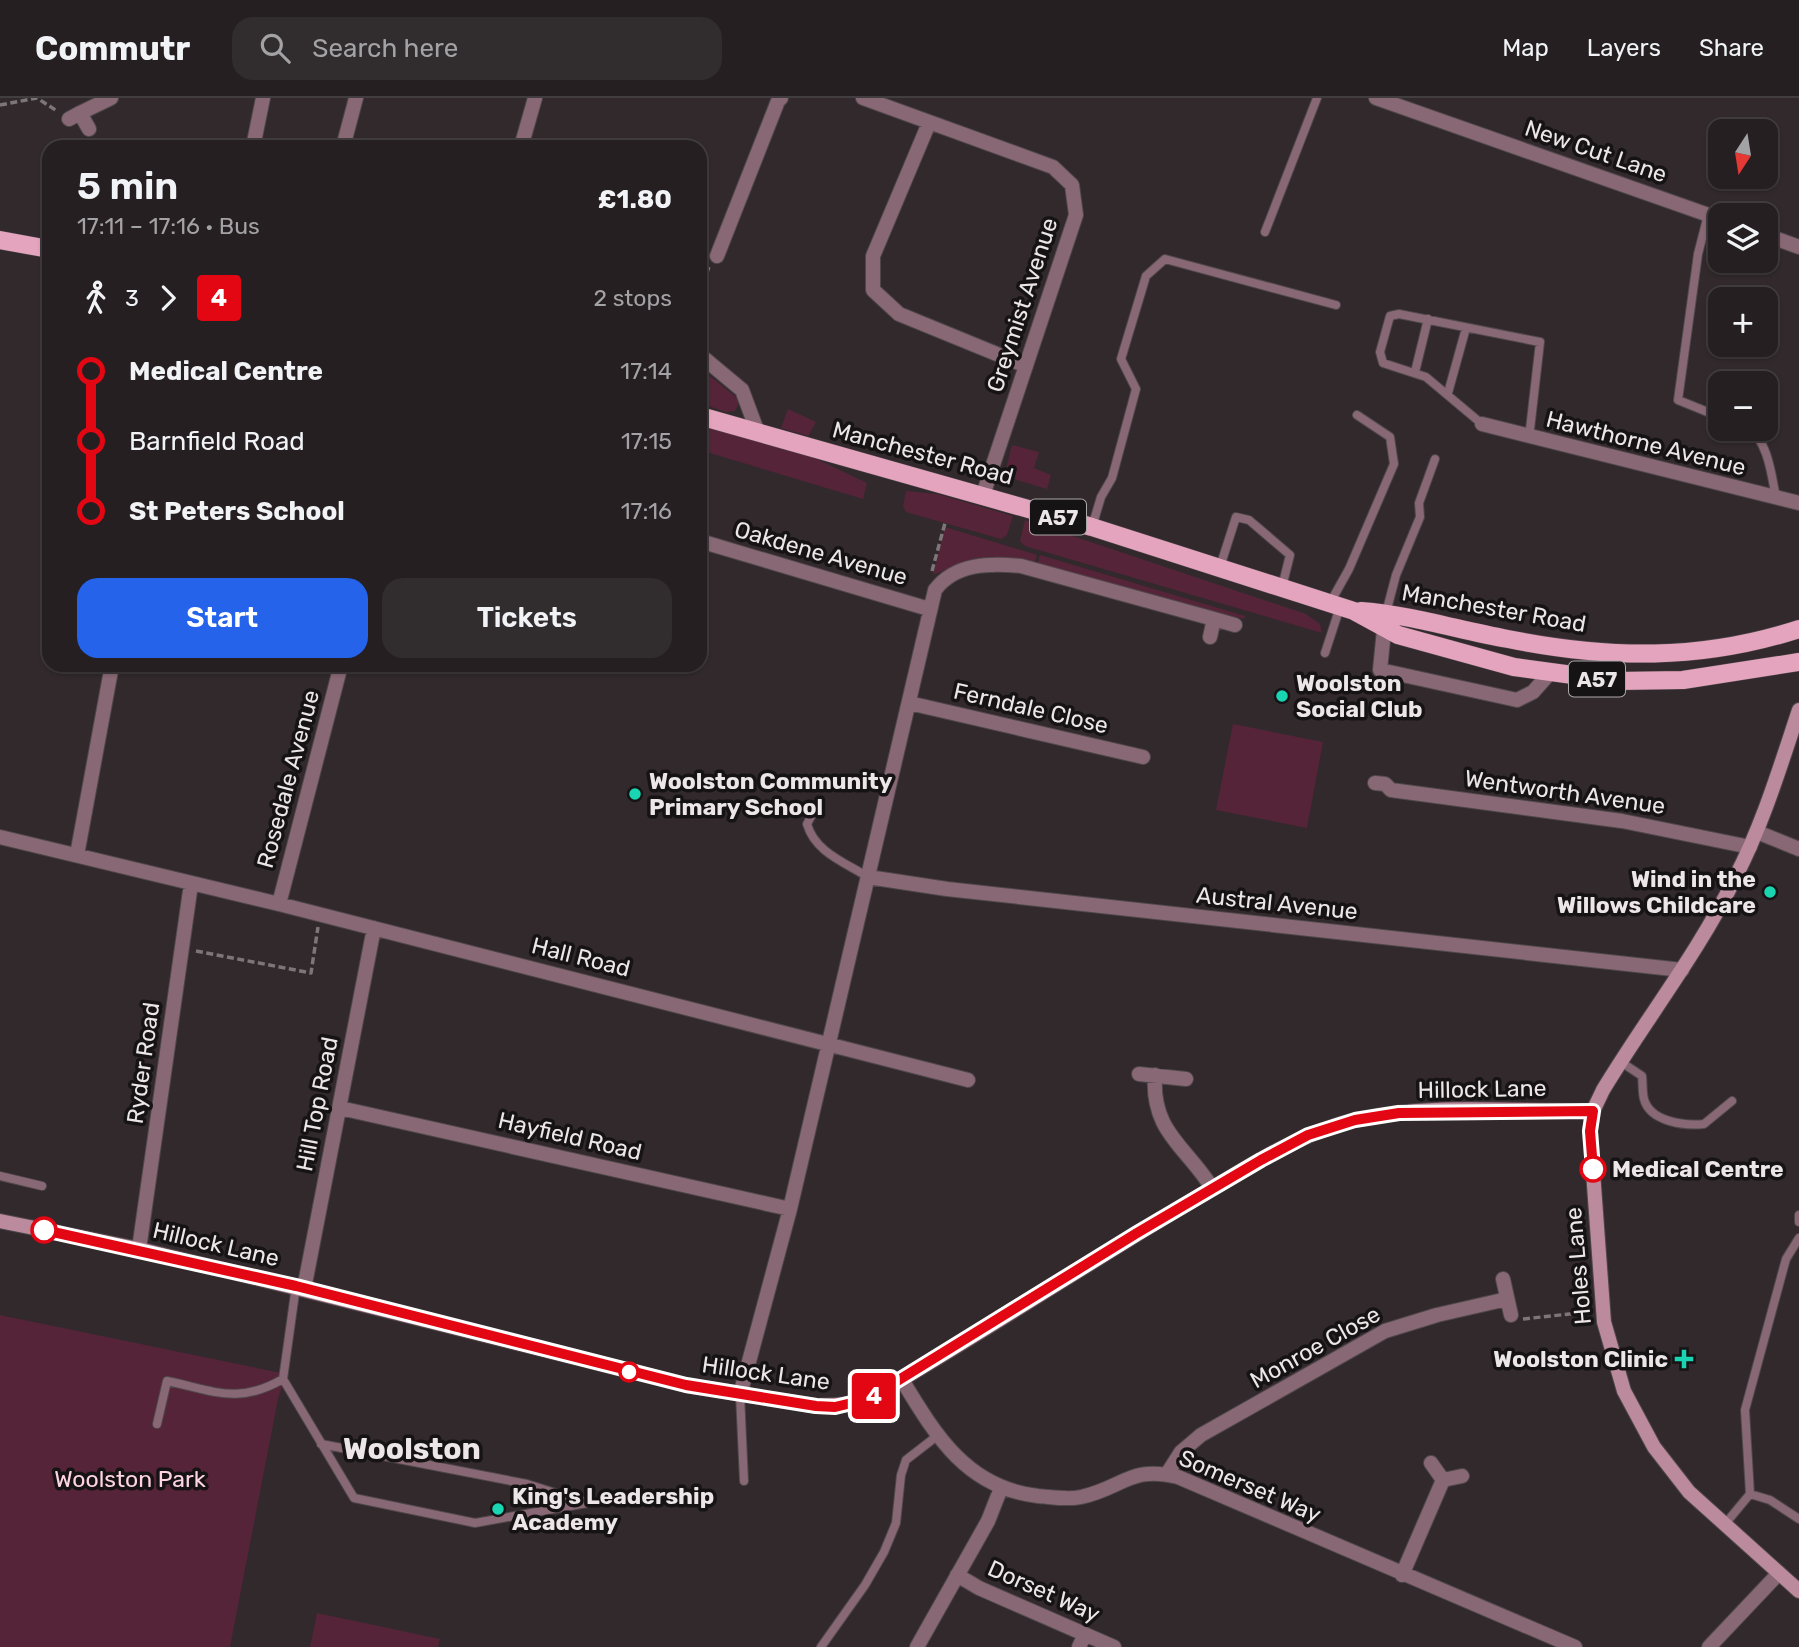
<!DOCTYPE html>
<meta charset="utf-8">
<style>
body{margin:0;font-family:Rubik,sans-serif;background:#312c2e;color:#f1f3f6;height:100vh;display:flex;flex-direction:column;font-size:26px;white-space:nowrap}
*{box-sizing:border-box;margin:0}
p{font-size:23px;color:#a3a2a5}
.icon{flex:none;width:38px;height:38px;fill:none;stroke:currentColor;stroke-width:2;stroke-linecap:round;stroke-linejoin:round}
.map{position:relative;flex:1;overflow:hidden}
.sheet{position:absolute;left:42px;top:42px;width:665px;height:532px;display:flex;flex-direction:column;background:#251f21;border-radius:21px;box-shadow:0 2px 5px #0004,0 0 0 2px #423d3f}
.sheet>*{flex:none}
.badge{padding:0 14px;border-radius:5px;font-size:24px;line-height:46px}
.needle{width:46px;rotate:192deg}
.controls{position:absolute;left:1708px;top:21px;display:grid;gap:14px}
.controls a{display:grid;place-items:center;width:70px;height:70px;border-radius:14px;background:#251f21;box-shadow:0 2px 5px #0004,0 0 0 2px #423d3f;font-size:35px}
.map>.badge{position:absolute;translate:-50% -50%;box-shadow:0 0 0 4px #fff}
.legs{display:flex;align-items:center;gap:10px;height:77px;padding:0 35px;font-size:23px}
.legs p{margin-inline-start:auto}
.overview{display:flex;align-items:center;justify-content:space-between;height:119px;padding:0 35px}
h1{font-size:38px;font-weight:600;line-height:52px}
.primary-button{display:flex;gap:14px;margin-top:auto;padding:14px 35px}
.primary-button a{flex:1;height:80px;border-radius:21px;background:#2563eb;color:#fff;font-size:28px;font-weight:600;line-height:80px;text-align:center}
.primary-button a+a{background:#312c2e;color:#f1f3f6}
ul{padding:0 35px;list-style:none}
li{display:flex;align-items:center;gap:24px;height:70px;font-size:26px}
li i{display:grid;place-items:center;width:10px;height:100%;margin:0 9px;background:currentColor}
li i::after{content:'';width:18px;height:18px;margin:-9px;border:5px solid;border-radius:50%;background:#251f21}
li p{margin-inline-start:auto}
li:first-child i{background:linear-gradient(#0000 50%,currentColor 0)}
li:last-child i{background:linear-gradient(currentColor 50%,#0000 0)}
header{display:flex;align-items:center;gap:42px;box-sizing:border-box;height:98px;padding:0 35px;background:#251f21;border-bottom:2px solid #423d3f}
header strong{font-size:33px}
nav{display:flex;gap:38px;margin-inline-start:auto;font-size:24px}
.search{width:490px;height:63px;background:#312c2e;display:flex;align-items:center;gap:18px;box-sizing:border-box;padding:0 24px;border-radius:21px;color:#a3a2a5;font-size:26px}
.map>svg:first-child{display:block}
.green{fill:#552439}
.lines{fill:none;stroke-linecap:round;stroke-linejoin:round}
.lane-casing{stroke:#4f474a;stroke-width:10}
.street-casing{stroke:#4f474a;stroke-width:16}
.secondary-casing{stroke:#4f474a;stroke-width:16}
.primary-casing{stroke:#4f474a;stroke-width:19}
.path{stroke:#7d7678;stroke-width:3.5;stroke-dasharray:7 3.5;stroke-linecap:butt}
.lane{stroke:#886874;stroke-width:8}
.street{stroke:#886874;stroke-width:14}
.secondary{stroke:#bc8a9d;stroke-width:14}
.primary{stroke:#e5a4bd;stroke-width:18}
.line-1-casing{stroke:#fff;stroke-width:16}
.line-1{stroke:#e30613;stroke-width:10}
.poi-dot{fill:#1ad5b2;stroke:#161314;stroke-width:2.5}
.stop-1-dot{fill:#fff;stroke:#e30613;stroke-width:3.5}
.labels{text-anchor:middle;dominant-baseline:central;stroke-width:7;stroke-linejoin:round;paint-order:stroke}
.shield{fill:#161314;stroke:#aca7a8;stroke-width:2}
.shield-label{font-size:21px;font-weight:bold;fill:#ece6e8}
.street-label{font-size:23px;fill:#ece6e8;stroke:#161314}
.poi-label{font-size:23px;font-weight:bold;fill:#ece6e8;stroke:#161314;text-anchor:start}
.stop-label{font-size:23px;font-weight:bold;fill:#ece6e8;stroke:#161314;text-anchor:start}
.park-label{font-size:23px;fill:#fed4e3;stroke:#161314}
.district-label{font-size:30px;font-weight:bold;fill:#ece6e8;stroke:#161314}
</style>
<header>
<strong>Commutr</strong>
<div class="search"><svg class="icon" aria-label="search" viewBox="0 0 24 24"><circle cx="10" cy="10" r="6"/><path d="M15 15l6 6"/></svg>Search here</div>
<nav><a>Map</a><a>Layers</a><a>Share</a></nav>
</header>
<div class="map">
<svg width="1799" height="1549" viewBox="0 0 1799 1549">
<rect width="100%" height="100%" fill="#31292c"/>
<path class="green" d="M700,270L736,299L739,305L735,313L726,314L700,305Z
M788,311L816,324L808,338L781,330Z
M700,326L808,357L867,385L863,401L700,352Z
M1012,347L1039,354L1034,370L1051,377L1047,391L1004,378Z
M906,393L937,396L1013,418L1007,437L1001,441L906,414L903,408Z
M1025,422L1306,516L1320,526L1322,535L1025,448L1020,443Z
M945,429L1037,457L1034,466H962L933,477Z
M1040,457L1245,518L1244,521L1037,467Z
M1233,626L1323,644L1307,730L1216,712Z
M0,1217L286,1276L278,1301L230,1549H0Z
M317,1515L440,1541L438,1549H310Z"/>
<g class="lines">
<defs>
<path id="lane" d="M1708,117L1698,156L1678,302L1720,319
M1265,134L1317,0
M1415,274L1428,221
M1448,295L1466,230
M1482,326L1426,279L1383,265L1380,254L1390,218L1399,216L1540,244L1529,340
M1748,331C1768,341 1772,380 1776,400
M1092,429L1101,399L1112,380L1136,291L1121,261L1146,178L1165,161L1336,207
M1220,469L1236,419L1249,422L1290,457L1282,489
M1330,505L1349,471L1394,366L1390,339L1357,317
M1386,515L1396,477L1420,419L1419,405L1435,361
M1325,555L1340,509
M816,709L807,726C815,754 844,764 868,779
M1621,964L1642,978C1643,985 1642,994 1644,1001C1650,1024 1685,1028 1704,1026L1732,1003
M0,1078L42,1088
M1799,1117V1124
M296,1188L283,1281L354,1400L475,1425L587,1405L527,1386L321,1346
M740,1297L744,1383
M157,1326L167,1283C215,1293 238,1307 283,1281
M1750,1396L1770,1402L1799,1421
M1725,1426L1750,1396L1745,1312L1786,1161L1799,1140
M821,1549L865,1487L884,1454L896,1425L901,1377L906,1362L937,1338"/>
<path id="street" d="M863,0L1053,69L1072,87L1076,117L983,397
M1376,0L1720,121
M80,15L111,0
M69,21L80,15L89,31
M929,25L873,158V192L899,216L1026,268
M253,49L263,0
M343,49L356,0
M521,49L535,0
M1766,137L1799,149
M717,158L778,3L781,0
M700,257L742,292L758,335
M1482,326L1799,405
M700,443L929,511
M1385,522L1380,572L1517,602L1533,594L1549,576
M1210,539L1214,521L1235,527
M909,605L1143,659
M1375,685L1385,686L1391,692L1622,723L1750,749
M1757,734L1799,751
M0,739L279,806L968,982
M77,757L112,567
M868,779L947,791L1682,872
M279,806L341,567
M1139,976L1186,981
M1155,977C1151,1034 1186,1048 1212,1090
M340,1010L790,1111
M139,1151L191,786
M1503,1181L1511,1217
M304,1191L374,830
M902,1282C936,1338 967,1390 1038,1398C1052,1399 1068,1402 1081,1399C1123,1390 1130,1367 1178,1379L1575,1549
M740,1297L790,1111L935,492C955,465 990,465 1021,468L1214,521
M1431,1365L1443,1382L1462,1378
M1167,1376L1181,1354L1201,1337L1385,1233L1437,1217L1507,1201
M957,1477L979,1490L1114,1549
M1402,1477L1443,1382
M917,1549L988,1423L1001,1390
M1079,1549L1085,1536
M1709,1549L1779,1475"/>
<path id="secondary" d="M1799,612C1780,669 1763,726 1735,780C1698,855 1646,921 1603,992L1593,1013L1590,1033L1604,1224L1624,1293L1654,1349L1689,1394L1799,1493
M0,1123L139,1151L686,1287L816,1308L852,1306L868,1301C975,1239 1079,1171 1185,1107C1238,1075 1293,1037 1355,1022C1431,1004 1515,1014 1593,1013"/>
<path id="primary" d="M0,142L49,151
M700,318L1092,429L1354,513L1398,537L1514,569L1617,583L1683,582L1799,564
M1361,513C1412,517 1458,532 1508,541C1609,561 1700,563 1799,531"/>
</defs>
<use href="#lane" class="lane-casing"/>
<use href="#street" class="street-casing"/>
<use href="#secondary" class="secondary-casing"/>
<use href="#primary" class="primary-casing"/>
<path class="path" d="M0,7L37,0L57,13
M700,194L709,169
M932,473L945,425
M196,853L311,875L318,829
M1523,1221L1588,1214"/>
<use href="#lane" class="lane"/>
<use href="#street" class="street"/>
<use href="#secondary" class="secondary"/>
<use href="#primary" class="primary"/>
</g>
<g class="lines">
<defs>
<path id="line-1" d="M44,1132L296,1188L686,1287L816,1308L835,1309L868,1301L1137,1135L1261,1062L1308,1037L1355,1022L1399,1015L1593,1013L1590,1033L1593,1071"/>
</defs>
<use href="#line-1" class="line-1-casing"/>
<use href="#line-1" class="line-1"/>
</g>
<g class="poi-dot">
<circle cx="1282" cy="598" r="7"/>
<circle cx="635" cy="696" r="7"/>
<circle cx="1770" cy="794" r="7"/>
<path d="M1680.5 1250.5h7v7h7v7h-7v7h-7v-7h-7v-7h7z"/>
<circle cx="498" cy="1411" r="7"/>
</g>
<g class="stop-1-dot">
<circle cx="1593" cy="1071" r="12"/>
<circle cx="44" cy="1132" r="12"/>
<circle cx="629" cy="1274" r="9"/>
</g>
<g class="labels">
<g class="shield">
<rect x="1030" y="401.5" width="56" height="35" rx="5"/>
<rect x="1569" y="563.5" width="56" height="35" rx="5"/>
</g>
<g class="shield-label">
<text x="1058" y="419">A57</text>
<text x="1597" y="581">A57</text>
</g>
<g class="street-label">
<text transform="translate(1596 53) rotate(19)">New Cut Lane</text>
<text transform="translate(1022 207) rotate(-72)">Greymist Avenue</text>
<text transform="translate(1646 345) rotate(14)">Hawthorne Avenue</text>
<text transform="translate(923 355) rotate(15)">Manchester Road</text>
<text transform="translate(821 455) rotate(16)">Oakdene Avenue</text>
<text transform="translate(1494 510) rotate(10)">Manchester Road</text>
<text transform="translate(1031 610) rotate(13)">Ferndale Close</text>
<text transform="translate(288 681) rotate(-75)">Rosedale Avenue</text>
<text transform="translate(1565 694) rotate(8)">Wentworth Avenue</text>
<text transform="translate(1277 805) rotate(6)">Austral Avenue</text>
<text transform="translate(581 859) rotate(14)">Hall Road</text>
<text transform="translate(143 965) rotate(-82)">Ryder Road</text>
<text transform="translate(1482 991) rotate(-1)">Hillock Lane</text>
<text transform="translate(317 1006) rotate(-79)">Hill Top Road</text>
<text transform="translate(570 1038) rotate(13)">Hayfield Road</text>
<text transform="translate(216 1146) rotate(13)">Hillock Lane</text>
<text transform="translate(1578 1168) rotate(-95)">Holes Lane</text>
<text transform="translate(1315 1249) rotate(-29)">Monroe Close</text>
<text transform="translate(766 1275) rotate(8)">Hillock Lane</text>
<text transform="translate(1250 1388) rotate(23)">Somerset Way</text>
<text transform="translate(1044 1493) rotate(24)">Dorset Way</text>
</g>
<g class="poi-label">
<text x="1296" y="585">Woolston<tspan x="1296" dy="26">Social Club</tspan></text>
<text x="649" y="683">Woolston Community<tspan x="649" dy="26">Primary School</tspan></text>
<text x="1756" y="781" text-anchor="end">Wind in the<tspan x="1756" dy="26">Willows Childcare</tspan></text>
<text x="1668" y="1261" text-anchor="end">Woolston Clinic</text>
<text x="512" y="1398">King's Leadership<tspan x="512" dy="26">Academy</tspan></text>
</g>
<g class="stop-label">
<text x="1612" y="1071">Medical Centre</text>
</g>
<g class="park-label">
<text x="130" y="1381">Woolston Park</text>
</g>
<g class="district-label">
<text x="412" y="1351">Woolston</text>
</g>
</g>
</svg>
<div class="controls">
<a><svg class="needle" viewBox="-14 -14 28 28"><path d="M0-13l5 13h-10z" fill="#e53935"/><path d="M0 13l5-13h-10z" fill="#a3a2a5"/></svg></a>
<a><svg class="icon" aria-label="layers" viewBox="0 0 24 24"><path d="M12 4l9 5-9 5-9-5zM3 14l9 5 9-5"/></svg></a>
<a>+</a>
<a>−</a>
</div>
<b class="badge" style="left:874px;top:1298px;background:#e30613;color:#fff">4</b>
<section class="sheet">
<div class="overview"><div><h1>5 min</h1><p>17:11 – 17:16 · Bus</p></div><b>£1.80</b></div>
<div class="legs"><svg class="icon" aria-label="walk" viewBox="0 0 24 24"><circle cx="13" cy="4" r="2"/><path d="M13 8l-2 6 4 7M11 14l-3 7M7 12l3-4h3l4 4"/></svg>3<svg class="icon" aria-label="forward" viewBox="0 0 24 24"><path d="M9 5l7 7-7 7"/></svg><b class="badge" style="background:#e30613;color:#fff">4</b><p>2 stops</p></div>
<ul>
<li><i style="color:#e30613"></i><b>Medical Centre</b><p>17:14</p></li>
<li><i style="color:#e30613"></i><span>Barnfield Road</span><p>17:15</p></li>
<li><i style="color:#e30613"></i><b>St Peters School</b><p>17:16</p></li>
</ul>
<div class="primary-button"><a>Start</a><a>Tickets</a></div>
</section>
</div>
